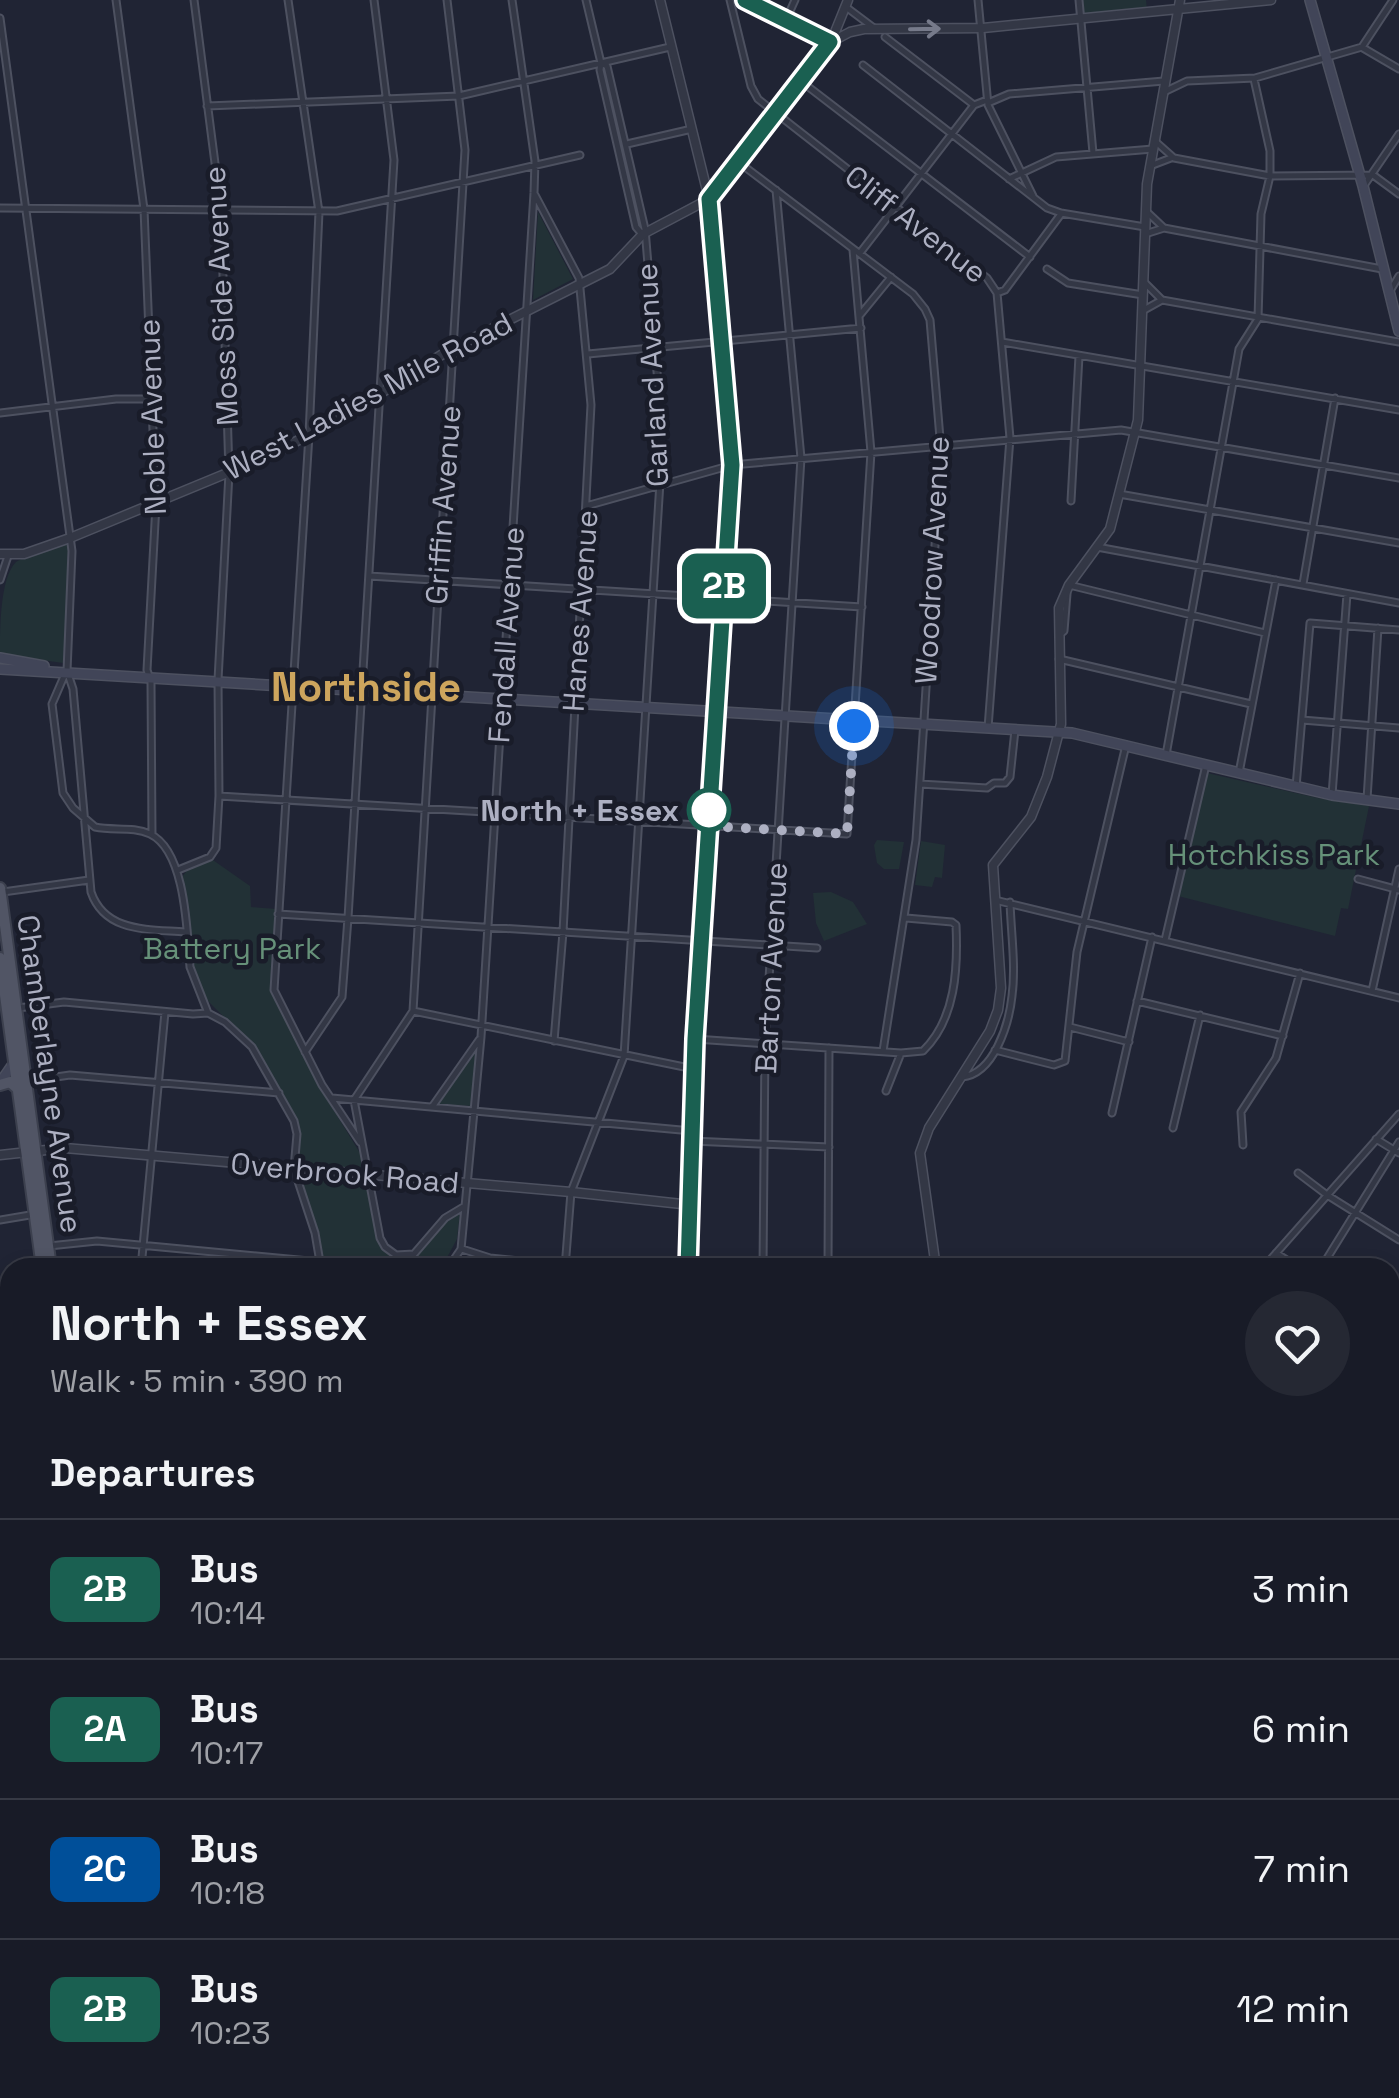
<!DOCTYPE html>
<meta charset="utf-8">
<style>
body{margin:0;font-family:"Space Grotesk",sans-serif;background:#252833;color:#f1f3f6;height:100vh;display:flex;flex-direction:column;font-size:38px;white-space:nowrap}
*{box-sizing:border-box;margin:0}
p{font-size:32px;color:#9fa1a7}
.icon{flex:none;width:55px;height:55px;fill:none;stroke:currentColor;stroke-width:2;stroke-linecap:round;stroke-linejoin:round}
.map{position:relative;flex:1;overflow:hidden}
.details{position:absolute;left:0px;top:1258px;width:1400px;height:842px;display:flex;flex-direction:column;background:#181b27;border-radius:30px 30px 0 0;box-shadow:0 5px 15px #0003,0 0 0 2px #363944}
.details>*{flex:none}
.badge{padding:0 20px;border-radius:15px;font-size:35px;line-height:65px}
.you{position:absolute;width:50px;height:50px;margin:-25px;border:8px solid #fff;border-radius:50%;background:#1a73e8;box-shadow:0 0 0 15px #1a73e833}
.map>.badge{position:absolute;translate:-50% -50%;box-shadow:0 0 0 5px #fff}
h2{padding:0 50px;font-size:38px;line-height:90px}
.round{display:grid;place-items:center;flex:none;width:105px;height:105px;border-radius:52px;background:#252833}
.overview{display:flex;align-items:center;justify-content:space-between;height:170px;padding:0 50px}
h1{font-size:48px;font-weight:800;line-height:75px}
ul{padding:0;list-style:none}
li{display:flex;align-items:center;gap:30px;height:140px;padding:0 50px;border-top:2px solid #363944}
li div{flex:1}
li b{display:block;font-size:38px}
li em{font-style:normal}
li .badge{min-width:110px;font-weight:700;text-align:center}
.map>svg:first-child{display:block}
.green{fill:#223136}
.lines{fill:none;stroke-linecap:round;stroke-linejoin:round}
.stream{stroke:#343c5b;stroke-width:2.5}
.minor-casing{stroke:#4d5160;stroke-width:9}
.tertiary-casing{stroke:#4d5160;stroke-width:11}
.secondary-casing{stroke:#4d5160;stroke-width:12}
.primary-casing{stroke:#3c404e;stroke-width:14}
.motorway-casing{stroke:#3a3e4c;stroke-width:18}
.minor{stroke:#333745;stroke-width:5}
.tertiary{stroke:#333745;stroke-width:8}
.secondary{stroke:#414558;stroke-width:9}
.primary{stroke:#515565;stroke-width:10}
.motorway{stroke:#6b6650;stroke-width:14}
.rail{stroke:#55596c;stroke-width:2.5;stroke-dasharray:10 10;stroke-linecap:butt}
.oneway{stroke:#767a8a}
.line-casing{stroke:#fff;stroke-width:22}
.line{stroke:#1a6051;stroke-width:15}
.walk{stroke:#adb0c2;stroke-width:10;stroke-dasharray:0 18}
.stop-dot{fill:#fff;stroke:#1a6051;stroke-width:5}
.labels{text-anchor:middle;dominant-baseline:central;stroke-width:9;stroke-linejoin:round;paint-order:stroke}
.street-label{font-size:30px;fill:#adb0c2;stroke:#191c29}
.stop-label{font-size:30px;font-weight:bold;fill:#adb0c2;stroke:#191c29;text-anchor:end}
.park-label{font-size:30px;fill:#669179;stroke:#191c29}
.district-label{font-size:40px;font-weight:bold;fill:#cda55d;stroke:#191c29}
</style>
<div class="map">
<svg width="1399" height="2098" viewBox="0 0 1399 2098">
<rect width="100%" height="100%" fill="#202434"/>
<path class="green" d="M1083,0H1146L1147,10L1084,15Z
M538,212L573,279L533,300Z
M62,544L68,545L70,560L63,663L0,654C0,627 0,578 16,562C29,553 47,550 62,544Z
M1207,773L1318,798L1369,806L1348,909L1341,908L1335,936L1178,896Z
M877,840L904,842L899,869H884L877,863L874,845Z
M921,841L945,845L942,878L935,877L932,887L915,885Z
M210,858L250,886L251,907L276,909L272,994L319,1086L363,1158L384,1249L399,1258L418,1254L440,1226L460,1212L457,1239L442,1267H323L317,1232L299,1175V1134L291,1111L256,1049L205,998L192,963L182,877L188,869Z
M831,892L853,902L867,924L824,941L816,923L813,893Z
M472,1053L476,1054L471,1106L439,1104Z
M1399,1803V2038H1390V1813Z"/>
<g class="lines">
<path class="stream" d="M1390,1790L1399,1779"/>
<defs>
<path id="minor" d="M116,0L144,209L156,504L147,670L151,682L152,835
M288,0L319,212L309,435L274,990L322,1085L360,1142
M586,0L601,63
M730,0L751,86L758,99L987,278L997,293L1010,438L988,728
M978,0L988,105L1033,196
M1079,0L1093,153
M846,7L874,28
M0,18L72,551L67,671L73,689L91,892C105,933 149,929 185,932
M786,20L795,0
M885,37L974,105
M1363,48L1399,69
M863,65L1047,208L1061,213L1145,227
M802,82L1030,257
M1164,92L1187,81L1255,78L1362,47L1393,0
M988,103L1009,94L1164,81
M207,106L459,96L670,47
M1156,142L1174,158L1270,176L1373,175L1399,194
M627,144L692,129
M737,161L913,294L925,309L930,320L941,450L924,720L916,840L883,1051
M1150,166L1171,158
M1009,179L1056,157L1153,149
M1365,184L1399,134
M535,195L579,278L591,405L563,932L554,1041
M0,208L337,211L580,155
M1146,211L1164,228
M1145,234L1164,228L1382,269
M860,253L974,105L987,100
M1047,269L1068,283L1143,295
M1144,282L1162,300L1399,342
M1390,291L1399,276
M997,293L1005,290L1061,214
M1144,310L1162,300
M860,315L891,277
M1002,342L1399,410
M588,354L861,328
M0,413L116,399H153
M1119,494L1399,543
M1071,501L1079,356
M586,506L732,465L1121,430L1399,478
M1097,547L1399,603
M369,576L862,607
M0,580L8,556
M1303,584L1335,398
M1069,585L1265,633
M1059,635L1064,631L1067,594
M1059,659L1251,704
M65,674L52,704L63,793L73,808L95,827C113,831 133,826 150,834C186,851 187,932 190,967L208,1013L225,1022L252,1047L294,1121L297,1134L294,1169L315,1233L321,1268
M1302,720L1399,728
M1166,755L1239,349L1258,319L1261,214L1270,176V151L1254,79
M1239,773L1276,580
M920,784L987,788L994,783H1005L1010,777L1015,730
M1296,787L1310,623L1399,630
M1332,795L1347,594
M219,796L847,834L871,452L853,250
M1367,799L1378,628
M178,870L210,857L216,848L219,796L218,680L229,473L221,210L194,0
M1358,879L1399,890
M3,892L89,880
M995,900L1399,998
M278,914L817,948
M1165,940L1206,765
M1372,991L1399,869
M1137,1001L1283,1036
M18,1008L64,1002L193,1014L208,1013
M413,1011L465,150L447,0
M413,1011L354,1100L380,1238L385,1247L396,1255L414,1254L445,1218L465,1206
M413,1011L694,1069
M1070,1027L1129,1042
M695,1039L901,1053L923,1051C956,1019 958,968 956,925L952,922L906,918
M995,1050L1054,1065L1065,1061L1077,952L1126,745
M305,1052L342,997L348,918L394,160L374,0
M962,1077C994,1074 1009,1024 1012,996C1016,966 1011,933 1010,902
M28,1081L70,1075L279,1093
M886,1091L901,1053
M332,1098L692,1131
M432,1107L479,1040
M1112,1113L1152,937
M1173,1128L1200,1015
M1376,1139L1399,1153
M692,1141L829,1147
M1243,1145L1241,1112L1276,1058L1300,973
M1298,1173L1327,1195L1399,1240
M0,1220L36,1214
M49,1246L97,1241L320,1262
M462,1249L490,1258L586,1268
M1276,1253L1299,1268
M1173,1263L1178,1268
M688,1266L704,1268
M141,1268L165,1012
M448,1268L461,1249L481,1037L534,193L535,161L512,0
M565,1268L571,1192L624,1056L660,482L661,419L645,229L607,66L601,63L600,70L636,227L642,234
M763,1268L765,1044L801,458L776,190
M828,1268L829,1048
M1263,1268L1399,1114
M1321,1268L1399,1142
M0,1288L10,1286
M1390,1297L1399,1283
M1390,1325L1399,1330
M0,1403H10
M1390,1410L1399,1415
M1390,1499L1399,1504
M1390,1582L1399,1568
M0,1727L10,1742
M0,1963L10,1965
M271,2090V2098
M362,2098L368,2090
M430,2098L436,2090
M511,2098L517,2090
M592,2098L598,2090"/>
<path id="tertiary" d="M660,0L709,199L732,447L695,1039L688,1268
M745,0L831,42
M831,42L850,32L864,29L983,28L1271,0
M0,554H24L70,538L266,457L343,417L446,352L610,269L643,234L709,199L831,42L848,0
M0,1155L65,1148L571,1192L691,1205
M936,1268L920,1153L929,1128L990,1031L998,1010L1001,988L993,865L1031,817L1047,777L1061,724L1059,608L1069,585L1110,529L1138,420L1147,184L1180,0
M0,1580L10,1582
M1390,2074L1399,2072
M735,2090L757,2098
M1151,2090L1161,2098
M1349,2090L1350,2098
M672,2098L678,2090"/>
<path id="secondary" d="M1310,0L1363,186L1399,331
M0,658L44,666
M0,669L1072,733L1332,795L1399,804
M0,1083L16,1060
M1390,1440L1399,1426
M0,1855L10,1869
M0,1869L10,1886
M185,2090L193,2098
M1014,2098L1020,2090"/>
<path id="primary" d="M0,888L51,1268
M0,958L42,1268
M0,1085L10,1082L18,1089
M175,2090L184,2098
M204,2090L206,2098
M70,2098L76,2090"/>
<path id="motorway" d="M1390,1701L1399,1695
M1390,1716L1399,1710
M11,2090L22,2098
M133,2090L142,2098
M0,2095L4,2098
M87,2098L96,2090
M1073,2098L1078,2090
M1090,2098L1095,2090"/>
</defs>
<use href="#minor" class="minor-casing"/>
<use href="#tertiary" class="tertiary-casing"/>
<use href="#secondary" class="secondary-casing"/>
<use href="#primary" class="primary-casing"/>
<use href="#motorway" class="motorway-casing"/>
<use href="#minor" class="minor"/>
<use href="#tertiary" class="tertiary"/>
<use href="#secondary" class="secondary"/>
<use href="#primary" class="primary"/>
<use href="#motorway" class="motorway"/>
<path class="rail" d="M1390,1756L1399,1746
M0,1973L10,1975
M932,2090L939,2098
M1185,2098L1186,2090"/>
</g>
<defs><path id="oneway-shaft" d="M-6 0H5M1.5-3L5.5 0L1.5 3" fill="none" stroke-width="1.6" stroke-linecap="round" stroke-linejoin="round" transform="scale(2.5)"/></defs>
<use class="oneway" href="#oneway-shaft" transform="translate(925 29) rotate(-1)"/>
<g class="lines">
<defs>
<path id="line" d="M688,1268L695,1039L732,465L709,199L830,42L745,0"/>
</defs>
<use href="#line" class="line-casing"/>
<use href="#line" class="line"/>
<path class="walk" d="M709,810L708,826L847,834L854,726"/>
</g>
<circle class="stop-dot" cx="709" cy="810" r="20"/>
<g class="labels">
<g class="street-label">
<text transform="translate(916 224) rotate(38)">Cliff Avenue</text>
<text transform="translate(221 296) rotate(-93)">Moss Side Avenue</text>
<text transform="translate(652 375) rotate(-93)">Garland Avenue</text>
<text transform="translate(368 396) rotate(-28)">West Ladies Mile Road</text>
<text transform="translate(152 417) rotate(-92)">Noble Avenue</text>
<text transform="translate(443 505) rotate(-86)">Griffin Avenue</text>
<text transform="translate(932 560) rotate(-87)">Woodrow Avenue</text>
<text transform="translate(580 611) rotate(-86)">Hanes Avenue</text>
<text transform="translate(506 635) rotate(-86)">Fendall Avenue</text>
<text transform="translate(771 968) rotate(-87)">Barton Avenue</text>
<text transform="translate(50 1074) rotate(82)">Chamberlayne Avenue</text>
<text transform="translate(345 1173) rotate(5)">Overbrook Road</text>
</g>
<g class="stop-label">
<text x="679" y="810">North + Essex</text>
</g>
<g class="park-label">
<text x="1274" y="854">Hotchkiss Park</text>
<text x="232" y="948">Battery Park</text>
</g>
<g class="district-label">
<text x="366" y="687">Northside</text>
</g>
</g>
</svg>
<div class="you" style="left:854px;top:726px"></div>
<b class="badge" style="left:724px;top:586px;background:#1a6051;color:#fff">2B</b>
<section class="details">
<div class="overview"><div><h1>North + Essex</h1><p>Walk · 5 min · 390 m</p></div><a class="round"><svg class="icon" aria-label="heart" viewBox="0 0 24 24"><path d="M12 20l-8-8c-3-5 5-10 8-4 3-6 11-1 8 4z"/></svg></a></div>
<h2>Departures</h2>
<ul>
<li><span class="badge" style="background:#1a6051;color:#fff">2B</span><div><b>Bus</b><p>10:14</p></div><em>3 min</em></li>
<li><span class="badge" style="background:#1a6051;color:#fff">2A</span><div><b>Bus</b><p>10:17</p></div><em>6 min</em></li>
<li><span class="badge" style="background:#004f99;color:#fff">2C</span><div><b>Bus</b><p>10:18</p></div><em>7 min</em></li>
<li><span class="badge" style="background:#1a6051;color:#fff">2B</span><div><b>Bus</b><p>10:23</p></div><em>12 min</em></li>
</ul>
</section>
</div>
